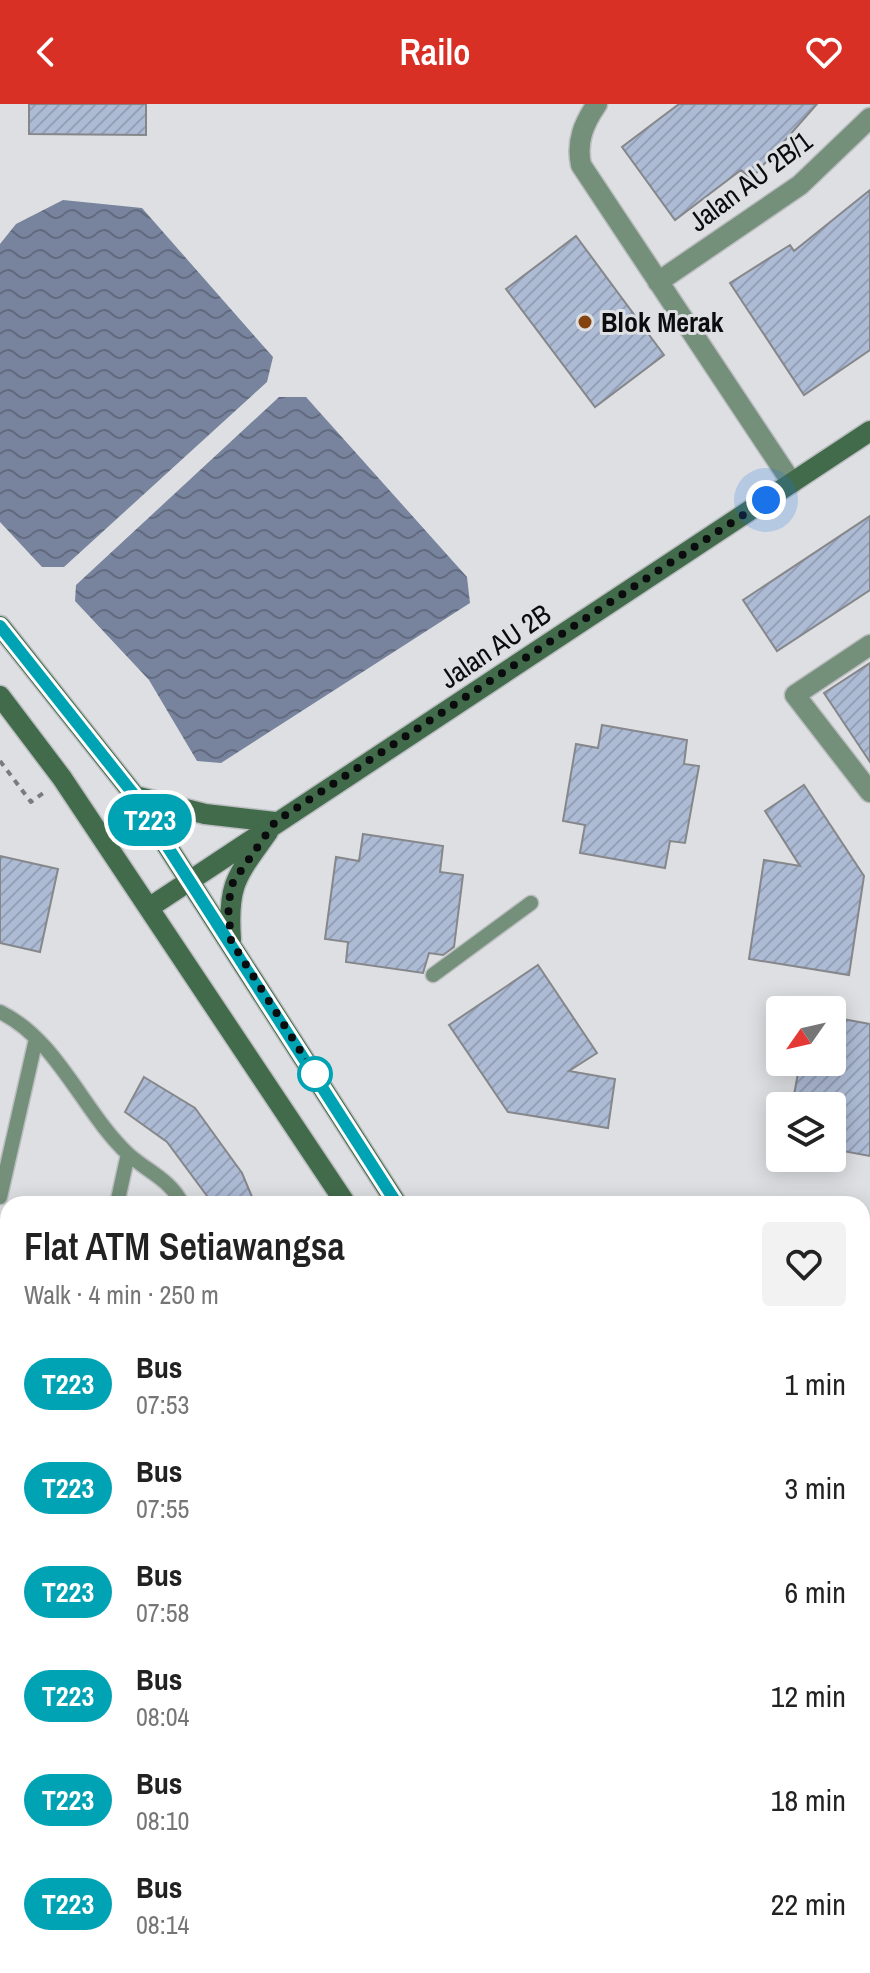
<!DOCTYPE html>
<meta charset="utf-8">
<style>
body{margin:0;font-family:"Archivo Narrow",sans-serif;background:#f2f2f2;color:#222;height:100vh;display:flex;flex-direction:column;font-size:30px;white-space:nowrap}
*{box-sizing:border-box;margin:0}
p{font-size:26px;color:#767676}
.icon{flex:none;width:44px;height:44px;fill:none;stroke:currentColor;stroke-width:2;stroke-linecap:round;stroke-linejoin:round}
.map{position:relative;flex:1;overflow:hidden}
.drawer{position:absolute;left:0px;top:1092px;width:870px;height:778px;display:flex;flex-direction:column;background:#fff;border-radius:24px 24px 0 0;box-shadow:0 4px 20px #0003}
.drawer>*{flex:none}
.badge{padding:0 16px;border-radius:26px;font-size:28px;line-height:52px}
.needle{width:52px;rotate:236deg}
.controls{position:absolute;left:766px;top:892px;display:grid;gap:16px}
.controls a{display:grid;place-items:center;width:80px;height:80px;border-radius:8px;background:#fff;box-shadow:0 4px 20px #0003;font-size:40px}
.you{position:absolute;width:40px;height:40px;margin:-20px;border:6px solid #fff;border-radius:50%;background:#1a73e8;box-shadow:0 0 0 12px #1a73e833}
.map>.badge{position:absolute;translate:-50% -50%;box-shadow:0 0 0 4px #fff}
.round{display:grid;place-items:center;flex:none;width:84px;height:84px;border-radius:8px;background:#f2f2f2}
.head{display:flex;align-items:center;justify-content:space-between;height:136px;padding:0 24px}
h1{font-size:38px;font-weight:600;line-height:60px}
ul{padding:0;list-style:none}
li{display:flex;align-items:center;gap:24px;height:104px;padding:0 24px}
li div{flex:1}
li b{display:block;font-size:30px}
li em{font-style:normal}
li .badge{min-width:88px;font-weight:700;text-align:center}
header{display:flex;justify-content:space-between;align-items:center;height:104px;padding:0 24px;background:#d93025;color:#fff;font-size:36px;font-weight:600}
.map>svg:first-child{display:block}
.built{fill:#ced4de}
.park{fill:url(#park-dots)}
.water{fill:url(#water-waves)}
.building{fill:url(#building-hatch);stroke:#85878a;stroke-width:2}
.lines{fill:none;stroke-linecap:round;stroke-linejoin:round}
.lane-casing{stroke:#bbbdc0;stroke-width:17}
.street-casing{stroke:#bbbdc0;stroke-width:23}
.secondary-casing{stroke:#bbbdc0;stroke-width:23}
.path{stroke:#7a7b7d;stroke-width:4;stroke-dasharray:6 6;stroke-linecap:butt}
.lane{stroke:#75907a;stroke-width:14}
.street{stroke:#75907a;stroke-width:20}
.secondary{stroke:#426b4b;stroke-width:20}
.line-casing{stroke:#fff;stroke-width:18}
.line{stroke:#00a3b4;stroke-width:12}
.walk{stroke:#0b0c0d;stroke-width:8;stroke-dasharray:0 14.4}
.poi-dot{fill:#85440f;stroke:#dddfe2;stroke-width:3}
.stop-dot{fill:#fff;stroke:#00a3b4;stroke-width:4}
.labels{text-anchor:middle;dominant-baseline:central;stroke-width:6;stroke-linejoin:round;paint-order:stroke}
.street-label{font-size:28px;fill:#0b0c0d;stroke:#dddfe2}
.poi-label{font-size:28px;font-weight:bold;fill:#0b0c0d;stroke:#dddfe2;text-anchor:start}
</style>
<header><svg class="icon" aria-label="back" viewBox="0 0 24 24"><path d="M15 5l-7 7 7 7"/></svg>Railo<svg class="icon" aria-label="heart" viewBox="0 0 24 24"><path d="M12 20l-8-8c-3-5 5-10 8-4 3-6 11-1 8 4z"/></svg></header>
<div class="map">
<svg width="870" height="1869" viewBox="0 0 870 1869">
<defs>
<pattern id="park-dots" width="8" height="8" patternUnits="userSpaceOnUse" patternTransform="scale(2)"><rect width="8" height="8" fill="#abc2b4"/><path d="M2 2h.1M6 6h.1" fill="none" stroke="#92a69a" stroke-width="1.8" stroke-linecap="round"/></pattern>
<pattern id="water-waves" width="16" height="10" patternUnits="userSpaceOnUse" patternTransform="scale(2)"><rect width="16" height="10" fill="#78849d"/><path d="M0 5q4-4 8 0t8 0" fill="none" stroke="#616a7e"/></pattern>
<pattern id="building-hatch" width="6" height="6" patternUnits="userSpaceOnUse" patternTransform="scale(2)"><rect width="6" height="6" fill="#adbbd5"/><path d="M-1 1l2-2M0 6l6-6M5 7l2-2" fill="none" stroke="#94a0b6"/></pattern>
</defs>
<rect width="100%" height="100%" fill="#dddfe2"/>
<path class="built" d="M0,1608L8,1610V1849L0,1854Z
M278,1862H814L819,1869H282Z"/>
<path class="park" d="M530,1862V1869H419L416,1863Z
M668,1862H742L746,1869H665Z"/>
<path class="water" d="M63,96L142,104L273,253L267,278L64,463H42L0,418V140L16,120Z
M279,293H306L467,473L470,499L221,659L197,657L149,576L75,497L76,481Z"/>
<path class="building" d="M29,0H146V31L29,30Z
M679,0H817L751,75L741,66L675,116L622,43Z
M870,86V246L804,291L730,179L790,141L794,147Z
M576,132L664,251L595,303L506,185Z
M870,412V486L777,547L743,496Z
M870,559V658L824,589Z
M602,621L687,636L684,660L699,662L685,739L670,737L665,764L580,749L585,721L563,717L576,640L598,644Z
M804,681L864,772L849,871L749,855L764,756L800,762L765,707Z
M363,730L443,742L440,768L463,771L454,843L443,851L429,849L423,869L346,858L348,838L325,835L336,753L359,757Z
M0,752L58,765L40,848L0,839Z
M538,861L597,949L569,967L615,975L608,1024L508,1008L449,921Z
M832,913L870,920V1052L832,1045V1002H792L800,958H832Z
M144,973L195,1004L242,1069L255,1100H213L167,1038L125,1008Z"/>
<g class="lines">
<defs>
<path id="lane" d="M433,871L531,799
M0,908C58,936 83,1008 128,1050C148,1068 171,1076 182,1100
M0,1093L36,935
M117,1100L128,1050
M0,1392L8,1394
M0,1764L8,1765
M0,1816L8,1811
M214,1862L218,1869
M130,1869L141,1862"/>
<path id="street" d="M597,0C584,19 576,37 581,61L792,379
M658,178L800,81L870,14
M870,541L795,591L870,688
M862,1534L870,1529
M862,1732L870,1745
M272,1862L276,1869
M762,1862L767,1869
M49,1869L60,1862
M378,1869L389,1862
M647,1869L650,1862"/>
<path id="secondary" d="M0,522L135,692L397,1100
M0,592L62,674L346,1100
M135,692L205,710L275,718
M150,803L870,327
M231,836C227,779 237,772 268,728
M0,1541L8,1542
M0,1575L8,1576
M862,1833L870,1846
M831,1862L835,1869"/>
</defs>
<use href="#lane" class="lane-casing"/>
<use href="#street" class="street-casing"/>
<use href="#secondary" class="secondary-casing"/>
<path class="path" d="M0,657L31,698L46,687
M705,1869L709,1862"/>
<use href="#lane" class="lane"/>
<use href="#street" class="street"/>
<use href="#secondary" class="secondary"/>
</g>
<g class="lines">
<defs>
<path id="line" d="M0,522L135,692L397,1100"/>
</defs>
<use href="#line" class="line-casing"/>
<use href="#line" class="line"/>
<path class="walk" d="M315,970L231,837L228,801L233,778L275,718L766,396"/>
</g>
<circle class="poi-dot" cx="585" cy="218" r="8"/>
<circle class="stop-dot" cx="315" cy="970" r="16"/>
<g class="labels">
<g class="street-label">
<text transform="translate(750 77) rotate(-37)">Jalan AU 2B/1</text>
<text transform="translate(495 542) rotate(-34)">Jalan AU 2B</text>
</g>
<g class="poi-label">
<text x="601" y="218">Blok Merak</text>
</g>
</g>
</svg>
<div class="controls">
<a><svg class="needle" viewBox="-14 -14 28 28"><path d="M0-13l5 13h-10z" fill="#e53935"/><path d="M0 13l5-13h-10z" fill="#767676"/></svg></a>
<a><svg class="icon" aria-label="layers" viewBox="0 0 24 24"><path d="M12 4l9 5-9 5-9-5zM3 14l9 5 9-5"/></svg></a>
</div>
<div class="you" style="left:766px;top:396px"></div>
<b class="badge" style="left:150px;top:716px;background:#00a3b4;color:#fff">T223</b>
<section class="drawer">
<div class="head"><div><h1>Flat ATM Setiawangsa</h1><p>Walk · 4 min · 250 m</p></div><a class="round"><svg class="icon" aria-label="heart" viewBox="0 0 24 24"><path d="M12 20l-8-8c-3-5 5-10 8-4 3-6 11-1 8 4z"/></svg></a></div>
<ul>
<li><span class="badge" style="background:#00a3b4;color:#fff">T223</span><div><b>Bus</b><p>07:53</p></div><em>1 min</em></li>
<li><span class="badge" style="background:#00a3b4;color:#fff">T223</span><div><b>Bus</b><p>07:55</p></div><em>3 min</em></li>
<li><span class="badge" style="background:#00a3b4;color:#fff">T223</span><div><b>Bus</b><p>07:58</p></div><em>6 min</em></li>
<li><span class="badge" style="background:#00a3b4;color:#fff">T223</span><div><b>Bus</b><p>08:04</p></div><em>12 min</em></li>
<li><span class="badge" style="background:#00a3b4;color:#fff">T223</span><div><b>Bus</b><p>08:10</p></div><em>18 min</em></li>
<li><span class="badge" style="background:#00a3b4;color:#fff">T223</span><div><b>Bus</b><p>08:14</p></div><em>22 min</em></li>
</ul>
</section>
</div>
